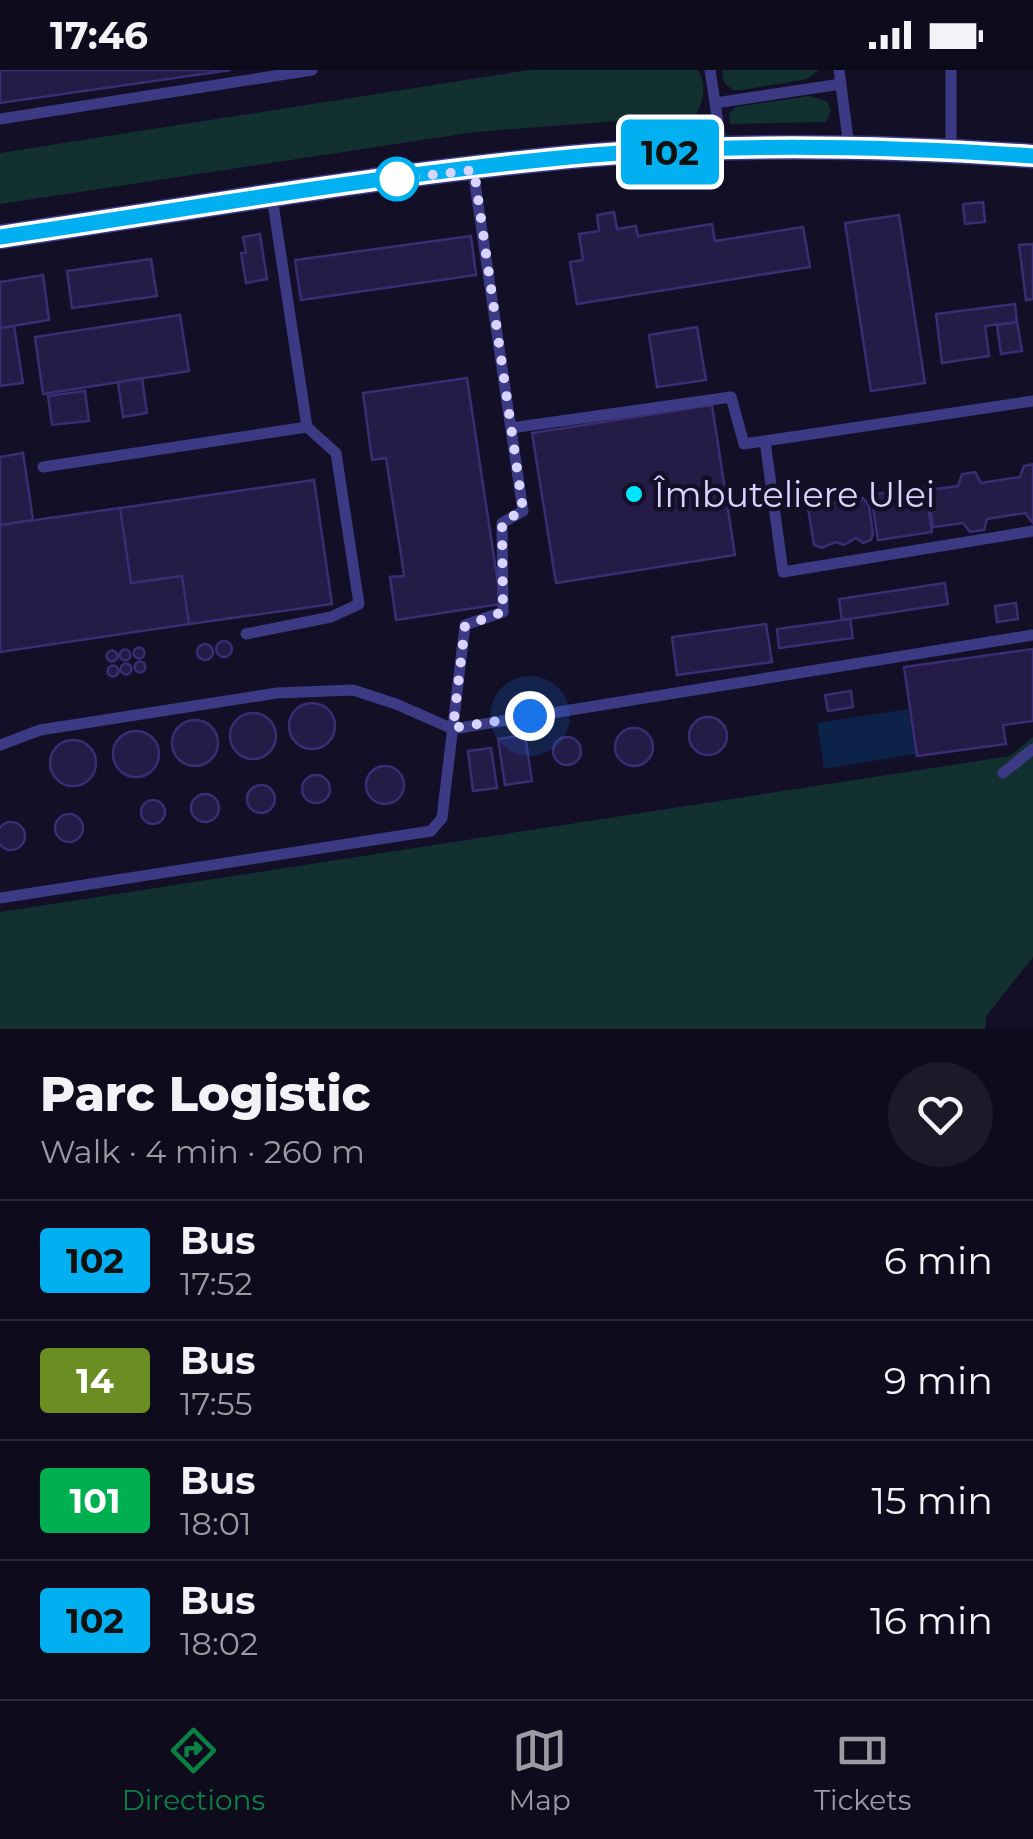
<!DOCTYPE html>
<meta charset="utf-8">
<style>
body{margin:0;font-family:Montserrat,sans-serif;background:#1c1929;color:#f1f3f6;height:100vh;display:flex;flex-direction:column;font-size:38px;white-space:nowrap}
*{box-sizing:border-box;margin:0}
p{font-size:32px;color:#9b9ba3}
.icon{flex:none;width:55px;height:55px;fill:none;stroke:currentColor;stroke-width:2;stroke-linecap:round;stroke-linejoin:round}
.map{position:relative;height:959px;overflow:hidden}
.details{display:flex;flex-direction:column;background:#0e0b1c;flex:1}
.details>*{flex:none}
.badge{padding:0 20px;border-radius:8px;font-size:35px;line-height:65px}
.you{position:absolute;width:50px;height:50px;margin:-25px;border:8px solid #fff;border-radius:50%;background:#1a73e8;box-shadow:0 0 0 15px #1a73e833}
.map>.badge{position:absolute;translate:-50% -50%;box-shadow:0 0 0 5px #fff}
.round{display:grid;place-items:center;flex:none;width:105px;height:105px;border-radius:52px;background:#1c1929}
.overview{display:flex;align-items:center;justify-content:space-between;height:170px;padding:0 40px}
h1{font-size:48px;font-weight:800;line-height:75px}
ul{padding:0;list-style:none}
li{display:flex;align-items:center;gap:30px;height:120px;padding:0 40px;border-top:2px solid #2e2b3b}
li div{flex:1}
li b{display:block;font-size:38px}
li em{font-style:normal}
li .badge{min-width:110px;font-weight:700;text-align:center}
.status{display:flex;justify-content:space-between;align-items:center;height:70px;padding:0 50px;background:#0e0b1c;direction:ltr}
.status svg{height:28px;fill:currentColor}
.menu{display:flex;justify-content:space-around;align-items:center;height:140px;border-top:2px solid #2e2b3b;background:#0e0b1c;font-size:28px;color:#9b9ba3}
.menu a{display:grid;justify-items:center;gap:5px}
.menu .current{color:#0b8043}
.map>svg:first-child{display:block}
.green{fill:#12302f}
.water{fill:#0c2248}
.building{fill:#241b47;stroke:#3b2d73;stroke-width:2.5}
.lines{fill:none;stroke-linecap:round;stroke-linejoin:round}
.service{stroke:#3d3a85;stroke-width:11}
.tertiary{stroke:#3d3a85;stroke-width:25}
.line-casing{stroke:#fff;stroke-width:22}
.line{stroke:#00b0f0;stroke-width:15}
.walk{stroke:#d9d4ff;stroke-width:10;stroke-dasharray:0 18}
.stop-dot{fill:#fff;stroke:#00b0f0;stroke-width:5}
.poi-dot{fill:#00e5ff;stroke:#130f26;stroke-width:4}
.labels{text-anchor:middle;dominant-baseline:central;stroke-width:9;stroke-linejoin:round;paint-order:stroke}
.poi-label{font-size:35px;fill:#d9d4ff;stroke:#130f26;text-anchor:start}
</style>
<div class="status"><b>17:46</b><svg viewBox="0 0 49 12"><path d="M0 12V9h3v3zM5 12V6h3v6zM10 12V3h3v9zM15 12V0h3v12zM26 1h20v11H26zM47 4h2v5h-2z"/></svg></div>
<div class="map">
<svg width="1033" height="959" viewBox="0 0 1033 959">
<rect width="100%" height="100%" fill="#130f26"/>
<path class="green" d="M529,0H698C707,15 704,30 696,45L475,62L0,134V83Z
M722,0H819L807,9L742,20H733L724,13Z
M809,26L827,31L831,40L826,52L730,54L729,43L736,37Z
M1033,667V887L987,945L985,959H0V842L1010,686Z"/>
<path class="water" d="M908,639L916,684L824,699L817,653Z"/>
<path class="building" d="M0,0H231L0,33Z
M983,132L985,152L965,154L963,134Z
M614,142L617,159L636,156L638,166L712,154L715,171L803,157L810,197L577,234L570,192L583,190L579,164L599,161L597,145Z
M899,145L925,313L871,321L845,153Z
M260,164L267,209L246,213L241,183H246L243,167Z
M471,166L476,205L301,230L295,190Z
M1033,174V229L1026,230L1019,175Z
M151,189L157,226L72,238L67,201Z
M43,205L49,250L0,258V212Z
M1015,234L1017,252L985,256L989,286L942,293L936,244Z
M180,245L189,301L43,324L35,267Z
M1017,252L1022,281L1001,284L997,255Z
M14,256L23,313L0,316V258Z
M697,257L706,310L657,317L649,265Z
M142,308L147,343L123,347L118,312Z
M467,308L501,534L396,550L390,507L404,506L402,491L386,388L372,390L363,323Z
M85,321L89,351L52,355L48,326Z
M712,335L735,485L556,513L532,363Z
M23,383L33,450L0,455V387Z
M1033,394V453L1025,443L987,449L984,460L970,462L963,453L933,457L927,420L958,416L962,404L975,402L981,413L1020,407L1024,396Z
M314,410L332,534L189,554L182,506L131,513L120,438Z
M925,417L932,462L878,470L871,425Z
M856,428H863L869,435L873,464L871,470L863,473L856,468L844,475L835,472L822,478L814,475L808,438L816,433L828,438L838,430L851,434Z
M120,438L131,513L182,506L189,554L0,582V455Z
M945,513L948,534L842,550L839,529Z
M1016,533L1018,549L997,552L995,536Z
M850,549L853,568L779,578L777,559Z
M766,554L772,592L677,605L672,567Z
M216 579a8 8 0 1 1 16 0a8 8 0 1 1-16 0Z
M197 582a8 8 0 1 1 16 0a8 8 0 1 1-16 0Z
M133.5 583a5.5 5.5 0 1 1 11 0a5.5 5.5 0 1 1-11 0Z
M1033,579V651L1003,655L1006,674L917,686L904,597Z
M119.5 585a5.5 5.5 0 1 1 11 0a5.5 5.5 0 1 1-11 0Z
M106.5 586a5.5 5.5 0 1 1 11 0a5.5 5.5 0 1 1-11 0Z
M134.5 597a5.5 5.5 0 1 1 11 0a5.5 5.5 0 1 1-11 0Z
M120.5 599a5.5 5.5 0 1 1 11 0a5.5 5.5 0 1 1-11 0Z
M107.5 601a5.5 5.5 0 1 1 11 0a5.5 5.5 0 1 1-11 0Z
M851,621L853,637L828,641L825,625Z
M289 656a23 23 0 1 1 46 0a23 23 0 1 1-46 0Z
M230 666a23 23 0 1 1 46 0a23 23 0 1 1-46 0Z
M689 666a19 19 0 1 1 38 0a19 19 0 1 1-38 0Z
M172 673a23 23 0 1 1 46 0a23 23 0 1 1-46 0Z
M615 677a19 19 0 1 1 38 0a19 19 0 1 1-38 0Z
M113 684a23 23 0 1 1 46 0a23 23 0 1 1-46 0Z
M525,665L532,711L505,715L498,669Z
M553 681a14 14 0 1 1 28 0a14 14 0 1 1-28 0Z
M50 693a23 23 0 1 1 46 0a23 23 0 1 1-46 0Z
M491,678L497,718L473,721L468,681Z
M366 715a19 19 0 1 1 38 0a19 19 0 1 1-38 0Z
M302 719a14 14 0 1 1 28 0a14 14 0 1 1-28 0Z
M247 729a14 14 0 1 1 28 0a14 14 0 1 1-28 0Z
M191 738a14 14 0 1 1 28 0a14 14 0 1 1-28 0Z
M141 742a12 12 0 1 1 24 0a12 12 0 1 1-24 0Z
M55 758a14 14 0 1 1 28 0a14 14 0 1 1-28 0Z
M-3 766a14 14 0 1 1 28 0a14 14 0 1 1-28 0Z"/>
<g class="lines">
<path class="service" d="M710,0L722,79
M839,0L849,77
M715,33L841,14
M0,49L312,0
M951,82V0
M511,358L731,327L744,374L1033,331
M765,371L783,502L1033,461
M43,397L307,357L272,127
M246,564L331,547L359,534L336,383L307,357
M0,675L40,660L277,623L353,620L396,634L453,659L1033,565
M1003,703L1033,679
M0,828L431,761L442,748L465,555L503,542L502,453L523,441L473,100"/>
<path class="tertiary" d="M0,167C197,138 395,102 593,85C739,73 887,76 1033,86"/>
</g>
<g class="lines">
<defs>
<path id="line" d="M0,167C197,138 395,102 593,85C739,73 887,76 1033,86"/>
</defs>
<use href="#line" class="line-casing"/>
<use href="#line" class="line"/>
<path class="walk" d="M397,109L474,100L523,440L502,453L503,542L465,556L453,658L530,646"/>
</g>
<circle class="stop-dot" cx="397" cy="109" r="20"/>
<circle class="poi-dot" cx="634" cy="424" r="10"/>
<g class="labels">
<g class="poi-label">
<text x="654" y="424">Îmbuteliere Ulei</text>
</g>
</g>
</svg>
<div class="you" style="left:530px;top:646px"></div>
<b class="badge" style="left:670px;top:82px;background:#00b0f0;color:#111">102</b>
</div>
<section class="details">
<div class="overview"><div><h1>Parc Logistic</h1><p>Walk · 4 min · 260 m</p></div><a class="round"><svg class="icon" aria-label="heart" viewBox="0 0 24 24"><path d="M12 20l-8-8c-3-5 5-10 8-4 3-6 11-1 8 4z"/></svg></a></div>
<ul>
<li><span class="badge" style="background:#00b0f0;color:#111">102</span><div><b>Bus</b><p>17:52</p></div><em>6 min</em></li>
<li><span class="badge" style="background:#6b8e23;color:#fff">14</span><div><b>Bus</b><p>17:55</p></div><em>9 min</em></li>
<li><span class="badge" style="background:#00b050;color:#fff">101</span><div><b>Bus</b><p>18:01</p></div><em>15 min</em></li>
<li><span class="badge" style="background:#00b0f0;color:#111">102</span><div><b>Bus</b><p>18:02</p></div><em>16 min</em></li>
</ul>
</section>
<nav class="menu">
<a class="current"><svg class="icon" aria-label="directions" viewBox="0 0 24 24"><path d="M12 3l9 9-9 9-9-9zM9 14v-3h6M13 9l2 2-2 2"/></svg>Directions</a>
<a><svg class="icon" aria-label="map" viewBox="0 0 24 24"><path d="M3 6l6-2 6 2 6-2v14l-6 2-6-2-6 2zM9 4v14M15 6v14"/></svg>Map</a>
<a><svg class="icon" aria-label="tickets" viewBox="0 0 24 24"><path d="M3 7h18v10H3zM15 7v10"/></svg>Tickets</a>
</nav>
